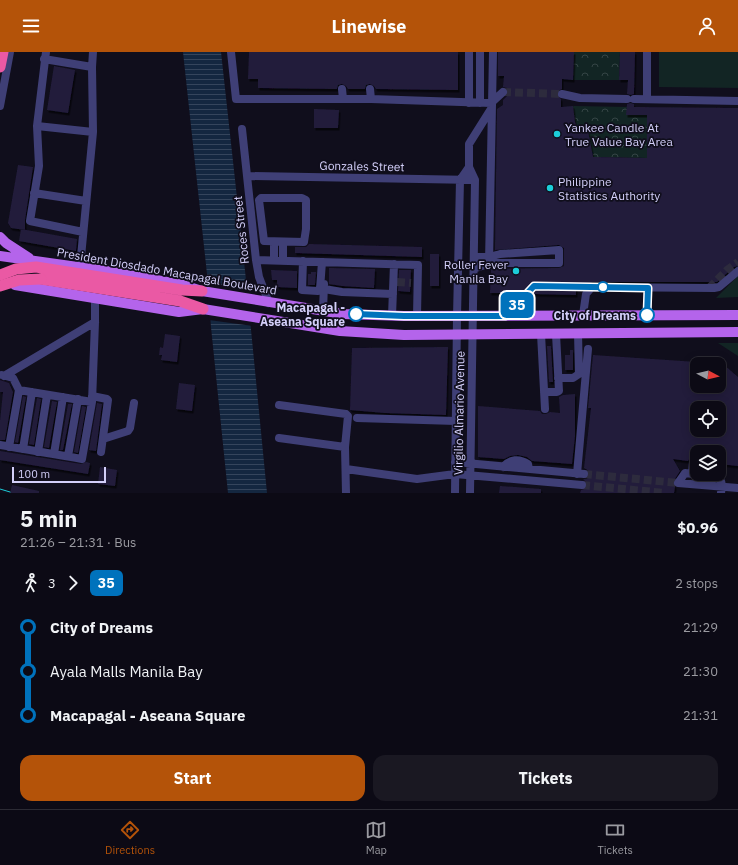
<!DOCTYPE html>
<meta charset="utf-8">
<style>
body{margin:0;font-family:"IBM Plex Sans",sans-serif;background:#1a1822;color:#f1f3f6;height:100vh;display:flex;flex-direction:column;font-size:15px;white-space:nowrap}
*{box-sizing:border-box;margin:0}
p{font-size:13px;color:#9a9aa0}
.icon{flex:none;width:22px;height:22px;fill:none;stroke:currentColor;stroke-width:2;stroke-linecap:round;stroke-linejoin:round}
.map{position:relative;height:441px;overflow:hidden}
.details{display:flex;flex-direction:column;background:#0c0a15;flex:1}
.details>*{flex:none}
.badge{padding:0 8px;border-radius:6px;font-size:14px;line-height:26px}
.needle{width:26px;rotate:97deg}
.controls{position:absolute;left:690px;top:305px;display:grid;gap:8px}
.controls a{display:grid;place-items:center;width:36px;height:36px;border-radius:8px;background:#0c0a15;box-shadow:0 2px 10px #0003,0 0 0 1px #2c2b34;font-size:20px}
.scale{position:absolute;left:12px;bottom:10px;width:94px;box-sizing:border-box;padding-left:4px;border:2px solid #d3cff9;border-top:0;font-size:11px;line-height:14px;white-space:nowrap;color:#d3cff9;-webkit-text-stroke:3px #100e1c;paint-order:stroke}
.map>.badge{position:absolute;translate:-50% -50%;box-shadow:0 0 0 2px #fff}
.legs{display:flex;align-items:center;gap:6px;height:44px;padding:0 20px;font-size:13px}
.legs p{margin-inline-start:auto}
.overview{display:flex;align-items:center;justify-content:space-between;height:68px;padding:0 20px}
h1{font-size:22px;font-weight:800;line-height:30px}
.primary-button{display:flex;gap:8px;margin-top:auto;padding:8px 20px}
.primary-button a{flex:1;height:46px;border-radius:12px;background:#b45309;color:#fff;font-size:16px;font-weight:800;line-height:46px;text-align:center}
.primary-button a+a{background:#1a1822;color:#f1f3f6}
ul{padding:0 20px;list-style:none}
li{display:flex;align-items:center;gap:14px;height:44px;font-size:15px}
li i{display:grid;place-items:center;width:6px;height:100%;margin:0 5px;background:currentColor}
li i::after{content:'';width:10px;height:10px;margin:-5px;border:3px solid;border-radius:50%;background:#0c0a15}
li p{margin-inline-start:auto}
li:first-child i{background:linear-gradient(#0000 50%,currentColor 0)}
li:last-child i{background:linear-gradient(currentColor 50%,#0000 0)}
header{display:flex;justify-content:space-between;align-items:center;height:52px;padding:0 20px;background:#b45309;color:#fff;font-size:18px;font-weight:800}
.menu{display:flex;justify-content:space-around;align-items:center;height:56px;border-top:1px solid #2c2b34;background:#0c0a15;font-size:11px;color:#9a9aa0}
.menu a{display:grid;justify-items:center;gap:2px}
.menu .selected{color:#b45309}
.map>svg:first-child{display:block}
.grass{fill:#122524}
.park{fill:url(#park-crowns)}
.water{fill:url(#water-rules)}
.pier{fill:#100e1c}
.building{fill:#221c3b;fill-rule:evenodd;filter:url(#shadow)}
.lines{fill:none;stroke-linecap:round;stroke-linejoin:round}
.minor-tunnel{stroke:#2d2b3d;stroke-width:8;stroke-dasharray:8 4;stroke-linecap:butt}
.minor{stroke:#3f3f76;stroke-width:8}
.major{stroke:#b464eb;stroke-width:10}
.highway{stroke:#ea59a4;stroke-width:11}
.tram{stroke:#1ccdd9;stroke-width:1}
.highway-bridge{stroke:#ea59a4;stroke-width:11}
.line-1-casing{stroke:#fff;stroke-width:9}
.line-1{stroke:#0072bc;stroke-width:6}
.poi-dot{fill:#1ccdd9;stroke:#100e1c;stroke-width:1.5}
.stop-1-dot{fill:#fff;stroke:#0072bc;stroke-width:2}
.labels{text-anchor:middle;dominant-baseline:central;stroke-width:3.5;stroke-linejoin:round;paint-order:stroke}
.poi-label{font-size:12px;fill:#d3cff9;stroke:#100e1c;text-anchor:start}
.street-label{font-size:12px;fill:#d3cff9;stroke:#100e1c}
.stop-label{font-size:12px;font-weight:bold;fill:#d3cff9;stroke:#100e1c;text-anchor:end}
</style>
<header><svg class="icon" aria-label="menu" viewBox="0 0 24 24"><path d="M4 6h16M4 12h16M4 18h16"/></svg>Linewise<svg class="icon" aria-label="person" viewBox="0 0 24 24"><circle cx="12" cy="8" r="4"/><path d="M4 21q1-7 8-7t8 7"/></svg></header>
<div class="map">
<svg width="738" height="441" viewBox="0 0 738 441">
<defs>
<pattern id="park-crowns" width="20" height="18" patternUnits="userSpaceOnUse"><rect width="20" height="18" fill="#122524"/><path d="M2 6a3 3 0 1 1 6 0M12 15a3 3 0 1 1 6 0" fill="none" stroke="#344445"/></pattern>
<pattern id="water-rules" width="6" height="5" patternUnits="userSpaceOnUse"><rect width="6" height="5" fill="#142740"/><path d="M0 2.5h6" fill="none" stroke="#35455c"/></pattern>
<filter id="shadow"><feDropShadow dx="1.5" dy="2.5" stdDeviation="0" flood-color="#0009"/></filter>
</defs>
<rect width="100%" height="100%" fill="#100e1c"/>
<path class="grass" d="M659,0H738V36L659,35Z
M738,224V245L716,246Z
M718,291H738V304Z"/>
<path class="park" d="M574,0H620L619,28H573Z
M573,54L627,55V63H647V106L593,105L588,80H578L575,70Z"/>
<path class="water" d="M183,0H221L247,237L267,441H228L211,275L207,222Z"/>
<path class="pier" d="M206,230L249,238L253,274L209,268Z"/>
<path class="building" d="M249,0H458V38L376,37L374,34L370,32L366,33L365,37H348L346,34L342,32L338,33L337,37L258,36V27H248Z
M498,0H574L573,28L562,27V37L558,39L557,43L561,47V55L573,54L575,70L578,80L588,79L593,105L647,106V63H626L627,52L630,51L634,52V55L738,56V214L734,215L717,230H592L587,232H576V243L532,242L531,238L528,237H525L520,241H490L491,217L559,216L564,214V196L559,193L495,198L497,57L503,53V48L507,44L508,39L507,36L503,35L504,24H498Z
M620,0H635L634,42L631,43L627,42L628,28H619Z
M54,14L75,18L68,61L47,58Z
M314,57L339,58L338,76H314Z
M18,113L33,115L25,168V178L11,176L8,171Z
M21,177L77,187L76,199L19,189Z
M309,192L422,195V205L295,201V195H306Z
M430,202H439V234H430Z
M329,216L375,217L374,236L342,234L329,232Z
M271,218L297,219V236L277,235V228H272Z
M399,218H411L410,240L398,239Z
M311,220H316L315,233H308V222H311Z
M165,282L180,284L177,310L161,308L162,303H159L160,295L163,296Z
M547,294H551L553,330H549Z
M448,295L446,363L385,361L350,358L352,296Z
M570,298H573V318H565V303H570Z
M593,303L697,310V334H719V312H723L738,325V414L719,412V400H697V405L691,404L688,409L673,407L680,419L673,430L675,435L674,441H580L581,438L587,436V431L583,427H587L589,423V419L584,416L591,356H588ZM697,356H719V378H697Z
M0,328L9,331L13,340L5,388H0V369L3,340H0Z
M179,331L195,333L192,359L176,357Z
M575,342V384L572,412L532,409L527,405L518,403L510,404L504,407L478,405V354L540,359L542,362H546L550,360L560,361L559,345L563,343Z
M23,344L26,345L18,391L15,390Z
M37,346L41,347L34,393L29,392Z
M52,349L57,350L49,396L44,395Z
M97,351L102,352L96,399L89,398Z
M68,352H72L63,398H60Z
M82,354L86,355L78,401L74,400Z
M0,399L81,412L86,410L90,411L88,422L0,408Z
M100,415L117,418L115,434L98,432Z
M12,433L39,439V441H10Z
M500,434L541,437V441H499Z"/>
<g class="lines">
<path class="minor-tunnel" d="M503,40L562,42
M397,230L411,231
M709,236L727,218L738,210
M527,242L534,234L592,235
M584,422L678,431
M582,433L665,441"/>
<path class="minor" d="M46,0L37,74L39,114L30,169L83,180
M231,0L236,47H371L491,51
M44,7L92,15
M342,37L343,47
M370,37L371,47
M562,42L580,46L627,47
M634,47L738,49
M647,47V0
M469,51V0
M480,51V0
M491,51L503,40
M0,54L10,0
M37,74L93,80
M242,77L256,208L259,225L269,251
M248,124L475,128
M34,141L86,149
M261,146H302L306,148V177L304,190L264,189L259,148Z
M274,206V190
M256,208L418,213L417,264
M283,209V190
M303,209L302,238L318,239L320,237L322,210
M489,211L493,0
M80,215L93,80L92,15L93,0
M473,217L491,211H559V198L500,202L489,205H474
M324,237L342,240L393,242
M323,259L324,232
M583,263L586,242L592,235L714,236L719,235L738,219
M647,263L648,236
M392,264L394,212
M506,264L527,242
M541,282L545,357
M2,323L13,326L19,338
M4,324L95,270
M558,326H573L579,322L578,281
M544,340H557L559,339L556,282
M92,344L107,347L108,348L101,400
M92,350L95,270V247
M279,353L346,362L348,364L345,395L346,441
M357,366L456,369
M279,386L345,395
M103,387L128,379L130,376L134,351
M0,393C27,398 55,402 82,407L92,350L19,338L9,395
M23,397L32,340
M38,400L47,343
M54,402L63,345
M68,404L78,347
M455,410L584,422
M503,415C510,407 519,406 528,412L529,417
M346,417L417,427L455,422L582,433
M577,422L588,297
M692,422L693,409
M455,441L457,265L460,128L469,115
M470,441L475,128L469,115V92L491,57
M721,441C722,435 723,429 718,425L685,421L678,431L738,436"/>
<path class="major" d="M0,185L6,191L29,206
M0,204L113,220L183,233L202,239L343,262L404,264L738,263
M15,233L179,260L203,257L340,279L404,283L738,280"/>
<path class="highway" d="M0,15L3,0
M0,223L16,217L36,215L182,238L202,239
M41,227L180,249L203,257"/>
<path class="tram" d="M0,437L10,440"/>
<path class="highway-bridge" d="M0,234L19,228L41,227"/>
</g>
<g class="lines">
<defs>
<path id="line-1" d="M356,262L404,264H506L534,234L648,236L647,263"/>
</defs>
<use href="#line-1" class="line-1-casing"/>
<use href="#line-1" class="line-1"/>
</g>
<g class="poi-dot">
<circle cx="557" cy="82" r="4"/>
<circle cx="550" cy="136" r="4"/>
<circle cx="516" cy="219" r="4"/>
</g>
<g class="stop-1-dot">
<circle cx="603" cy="235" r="5"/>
<circle cx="356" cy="262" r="7"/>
<circle cx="647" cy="263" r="7"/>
</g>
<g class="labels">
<g class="poi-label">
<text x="565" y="75">Yankee Candle At<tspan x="565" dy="14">True Value Bay Area</tspan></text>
<text x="558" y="129">Philippine<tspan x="558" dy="14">Statistics Authority</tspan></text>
<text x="508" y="212" text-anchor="end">Roller Fever<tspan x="508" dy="14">Manila Bay</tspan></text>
</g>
<g class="street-label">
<text transform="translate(362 114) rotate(1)">Gonzales Street</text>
<text transform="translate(241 178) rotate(-96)">Roces Street</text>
<text transform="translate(167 219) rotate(10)">President Diosdado Macapagal Boulevard</text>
<text transform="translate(459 361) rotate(-89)">Virgilio Almario Avenue</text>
</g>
<g class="stop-label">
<text x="345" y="255">Macapagal -<tspan x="345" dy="14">Aseana Square</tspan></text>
<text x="636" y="263">City of Dreams</text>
</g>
</g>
</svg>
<div class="controls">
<a><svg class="needle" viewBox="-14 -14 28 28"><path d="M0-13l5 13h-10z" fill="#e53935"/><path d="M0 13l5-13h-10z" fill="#9a9aa0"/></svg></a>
<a><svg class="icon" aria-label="locate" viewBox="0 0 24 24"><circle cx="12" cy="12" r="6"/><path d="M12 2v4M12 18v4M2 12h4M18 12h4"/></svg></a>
<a><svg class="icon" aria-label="layers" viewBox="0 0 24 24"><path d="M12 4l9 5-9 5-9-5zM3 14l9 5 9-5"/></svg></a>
</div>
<div class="scale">100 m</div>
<b class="badge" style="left:517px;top:253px;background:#0072bc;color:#fff">35</b>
</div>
<section class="details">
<div class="overview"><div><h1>5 min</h1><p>21:26 – 21:31 · Bus</p></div><b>$0.96</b></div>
<div class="legs"><svg class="icon" aria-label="walk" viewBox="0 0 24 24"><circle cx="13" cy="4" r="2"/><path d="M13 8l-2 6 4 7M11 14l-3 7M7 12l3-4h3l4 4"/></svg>3<svg class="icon" aria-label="forward" viewBox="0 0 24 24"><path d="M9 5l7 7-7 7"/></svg><b class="badge" style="background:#0072bc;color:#fff">35</b><p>2 stops</p></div>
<ul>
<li><i style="color:#0072bc"></i><b>City of Dreams</b><p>21:29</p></li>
<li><i style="color:#0072bc"></i><span>Ayala Malls Manila Bay</span><p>21:30</p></li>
<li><i style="color:#0072bc"></i><b>Macapagal - Aseana Square</b><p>21:31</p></li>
</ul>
<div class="primary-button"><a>Start</a><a>Tickets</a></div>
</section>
<nav class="menu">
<a class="selected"><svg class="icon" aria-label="directions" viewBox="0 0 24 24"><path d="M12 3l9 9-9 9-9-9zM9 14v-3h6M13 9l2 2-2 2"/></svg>Directions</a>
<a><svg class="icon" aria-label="map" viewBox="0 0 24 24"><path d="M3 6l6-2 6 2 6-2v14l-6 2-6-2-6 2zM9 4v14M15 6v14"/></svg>Map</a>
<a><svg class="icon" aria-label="tickets" viewBox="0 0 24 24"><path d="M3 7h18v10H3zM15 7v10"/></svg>Tickets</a>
</nav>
